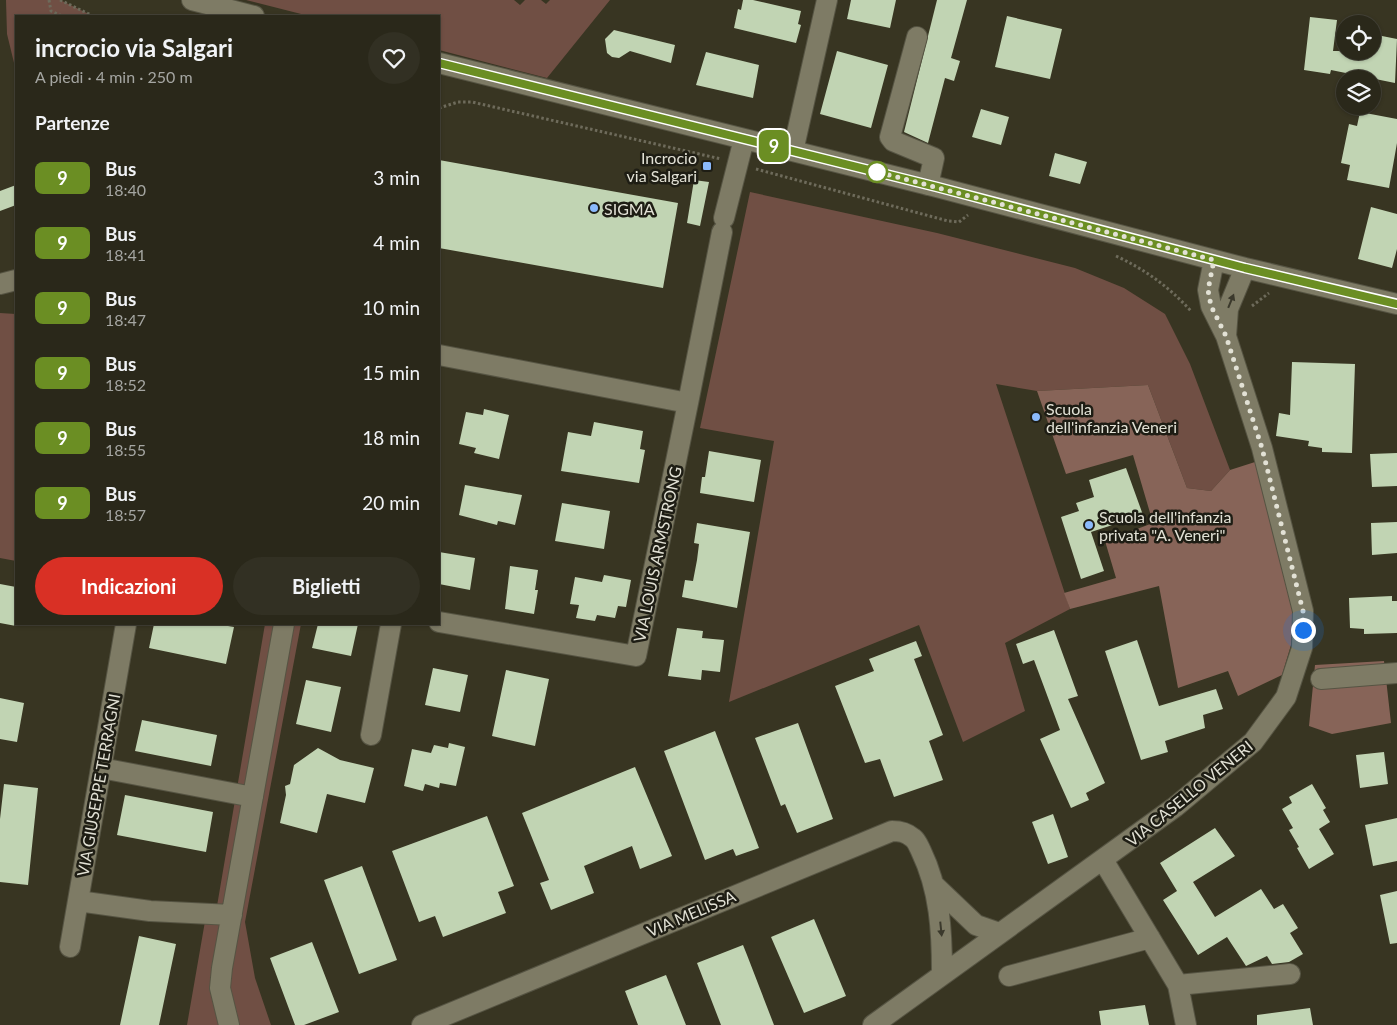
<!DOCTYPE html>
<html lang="it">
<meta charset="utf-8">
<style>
body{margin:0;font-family:Lato,sans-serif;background:#323023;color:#f1f3f6;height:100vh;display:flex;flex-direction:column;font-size:19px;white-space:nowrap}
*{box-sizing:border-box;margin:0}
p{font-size:16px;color:#a5a6a2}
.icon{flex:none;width:28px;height:28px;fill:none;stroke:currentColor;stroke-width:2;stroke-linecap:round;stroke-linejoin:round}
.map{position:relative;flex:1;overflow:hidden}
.sheet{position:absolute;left:15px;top:15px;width:425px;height:610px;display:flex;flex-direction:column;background:#2a281a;border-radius:0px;box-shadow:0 1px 4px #0004,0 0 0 1px #464439}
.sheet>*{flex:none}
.badge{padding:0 10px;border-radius:8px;font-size:18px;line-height:32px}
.controls{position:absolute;left:1336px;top:15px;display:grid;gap:10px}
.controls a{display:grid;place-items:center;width:45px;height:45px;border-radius:50%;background:#2a281a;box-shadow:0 1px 4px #0004,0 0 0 1px #464439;font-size:25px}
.you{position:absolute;width:25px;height:25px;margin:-12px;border:4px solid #fff;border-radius:50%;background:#1a73e8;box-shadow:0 0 0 8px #1a73e833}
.map>.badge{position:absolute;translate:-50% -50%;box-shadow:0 0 0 2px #fff}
h2{padding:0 20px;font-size:19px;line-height:45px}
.round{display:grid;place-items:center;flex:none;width:52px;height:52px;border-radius:26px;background:#323023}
.head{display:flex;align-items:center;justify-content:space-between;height:85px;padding:0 20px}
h1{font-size:24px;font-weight:700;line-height:38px}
.primary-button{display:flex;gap:10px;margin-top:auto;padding:10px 20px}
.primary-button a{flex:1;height:58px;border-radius:30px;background:#d93025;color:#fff;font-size:20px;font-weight:700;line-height:58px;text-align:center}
.primary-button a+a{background:#323023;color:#f1f3f6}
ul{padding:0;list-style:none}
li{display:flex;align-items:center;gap:15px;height:65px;padding:0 20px}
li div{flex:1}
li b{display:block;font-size:19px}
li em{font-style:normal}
li .badge{min-width:55px;font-weight:700;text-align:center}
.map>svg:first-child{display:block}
.green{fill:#704f44}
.forest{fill:#876458}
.building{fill:#c1d4b3}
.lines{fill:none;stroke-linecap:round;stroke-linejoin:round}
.minor-casing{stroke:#565443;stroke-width:22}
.path{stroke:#6e6b5b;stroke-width:3;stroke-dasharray:2.5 2.5;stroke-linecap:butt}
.minor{stroke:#7e7b65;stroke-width:20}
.oneway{fill:#3b392c}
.line-casing{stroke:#fff;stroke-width:11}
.line{stroke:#6b8e23;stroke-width:8}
.walk{stroke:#e2e1d5;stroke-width:5;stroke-dasharray:0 9}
.poi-dot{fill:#8bbafc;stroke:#1e1d14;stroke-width:2}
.stop-dot{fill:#fff;stroke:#6b8e23;stroke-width:2.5}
.labels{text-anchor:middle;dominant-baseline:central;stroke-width:5;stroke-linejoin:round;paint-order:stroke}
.poi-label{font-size:16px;fill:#e2e1d5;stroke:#1e1d14;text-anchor:start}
.street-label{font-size:16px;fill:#e2e1d5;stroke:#1e1d14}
</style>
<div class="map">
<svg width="1397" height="1025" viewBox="0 0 1397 1025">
<rect width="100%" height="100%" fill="#383522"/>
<path class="green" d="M6,0H60L93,16H16V71L7,34Z
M246,0H514L520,5L525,0H541L546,4L550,0H610L547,78L439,50V16H309Z
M750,192L937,233L1075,268L1124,288L1165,314L1190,364L1230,470L1211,491L1187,488L1148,385L1037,391L996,384L1070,609L1005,643L1025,711L963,742L919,625L729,702L774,441L700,428Z
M0,313L16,314V561L0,558Z
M265,624H301L245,922L255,978L271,1025H187L208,904L217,906Z"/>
<path class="forest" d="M1148,385L1187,488L1211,491L1230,470L1255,462L1294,611L1291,645L1282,675L1238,696L1228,671L1178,688L1159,586L1070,609L1064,593L1116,578L1105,541L1153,523L1133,455L1066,474L1037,391Z
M1384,661L1391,723L1332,734L1309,726L1315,665Z"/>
<path class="building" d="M743,0H753L801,11L798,24L801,25L796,43L734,28L738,9L741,10Z
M851,0H896L890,28L847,19Z
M937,0H967L951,58L960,61L954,81L945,78L928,143L904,132Z
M1007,16L1062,29L1050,79L995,67Z
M1310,17L1337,20L1333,51H1372V34L1397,39L1395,83L1331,70L1330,74L1304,70Z
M614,30L675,45L671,63L630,51L619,58L612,57L607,53L605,39Z
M837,51L888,65L871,128L820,114Z
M706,52L759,65L753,98L696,85Z
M981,109L1009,117L1001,145L972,137Z
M1360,112L1397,119V143L1389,188L1347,180L1350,165L1341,163L1349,124L1357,126Z
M1055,153L1087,162L1080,184L1049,176Z
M439,160L678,203L663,288L439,248Z
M694,180L709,182L700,226L687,223Z
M16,185V205L0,211V191Z
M1371,207L1397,214V249L1392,268L1358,259Z
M1292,362L1355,364L1352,453L1322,452V448L1308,446L1309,441L1276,436L1279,413L1290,415Z
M484,409L509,415L499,459L474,453L476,448L459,444L466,412L483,415Z
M594,422L643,431L640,449L645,450L639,483L561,471L568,432L591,436Z
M709,451L761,460L754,502L700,493L702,477H705Z
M1397,453V486L1372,487L1370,454Z
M1126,468L1143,515L1091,532L1104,571L1081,579L1061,517L1079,511L1076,503L1094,497L1089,480Z
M465,485L522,495L515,525L498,521L497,525L459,515Z
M562,503L610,511L604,549L555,541Z
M1397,522V553L1372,555L1371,523Z
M697,523L750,532L737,608L682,597L685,580L693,581L697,560L699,544L694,543Z
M439,552L475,558L470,590L439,584Z
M510,566L538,570L535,590H538L534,614L505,609Z
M604,575L631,580L626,607L618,606L615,618L597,615L595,621L576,618L579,605L570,604L575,577L602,582Z
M0,584L16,587V626L0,623Z
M1392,596V601H1397V633L1364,634V629L1350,628L1349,598Z
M154,624H216L234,627L226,664L149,648Z
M318,624H358L351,656L312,648Z
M677,628L703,631L702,638L724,640L720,672L702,670L701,680L668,676Z
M1054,630L1078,696L1068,699L1105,783L1086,793L1089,800L1071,808L1040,739L1060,730L1034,660L1023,664L1016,644Z
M1137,640L1159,706L1216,689L1223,709L1203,715L1205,728L1165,741L1168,752L1141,760L1105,651Z
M916,641L922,656L914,659L943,735L929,741L943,780L894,797L880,759L865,763L835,686L874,671L869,659Z
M433,668L468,675L460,712L425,705Z
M506,670L549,679L535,746L492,736Z
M306,680L341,687L331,732L296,724Z
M0,698L24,703L17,742L0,739Z
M142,720L217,735L211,766L135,751Z
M798,723L833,819L797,833L785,804L781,806L755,738Z
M715,731L759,848L736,856L733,849L705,860L664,751Z
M449,743L465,747L456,786L440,783L439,788L425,784L423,791L404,786L412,749L431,753L434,745L448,748Z
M318,748L340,760L374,768L365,803L327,794L317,833L280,823L286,795L285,786L290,784L294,765Z
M1384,752L1388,784L1360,788L1356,755Z
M635,767L672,856L640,869L632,846L584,866L594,893L551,910L540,883L549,880L522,813Z
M4,784L38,788L28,885L0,882V819Z
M1312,784L1326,808L1323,810L1330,822L1319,829L1334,854L1309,869L1297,848L1299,847L1289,830L1293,828L1282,809L1292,803L1289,797Z
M125,795L213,812L206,852L117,835Z
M1053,814L1068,857L1048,864L1032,822Z
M487,816L514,886L498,892L506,913L443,937L435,916L419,922L392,851Z
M1397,818V861L1373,866L1365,825Z
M1215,828L1235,856L1193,882L1215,917L1261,889L1274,909L1283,904L1298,928L1290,933L1303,954L1289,962L1272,964L1267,956L1246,966L1227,937L1198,955L1163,900L1177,891L1160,863Z
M362,866L397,960L359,974L324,880Z
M1397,891V943L1390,944L1380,895Z
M814,919L846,996L804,1013L771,937Z
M139,936L176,944L159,1025H120Z
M312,942L339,1012L304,1025H295L270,958Z
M743,945L747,955L774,1025H721L697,963Z
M666,975L686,1025H638L625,991Z
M1145,1005L1149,1025H1101L1099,1011Z
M1310,1008L1313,1025H1257V1015Z"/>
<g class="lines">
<defs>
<path id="minor" d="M192,0L254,16
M917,37L890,137L893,141L934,158L928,185
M439,63L937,187L1245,268L1397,304
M793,151L827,0
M724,218L744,139
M0,284L16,280
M1226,336L1228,309L1245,268
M439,355L688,403L636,656L439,622
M688,403L722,232
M1321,679L1397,673
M371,735L391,624
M101,768L253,797
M1103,860L1178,985L1186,1025
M934,885L976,925L999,933
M78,901L150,911L232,915
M70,947L126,624
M1009,976L1150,938
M1178,985L1290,974
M229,1025L220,988L222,968L284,624
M422,1025L892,831C900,831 906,832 913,838C917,841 919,847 921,851C940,890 942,932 942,973
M873,1025L1175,807L1253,742L1286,697L1302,648L1303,611L1262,448L1226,336L1211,306L1208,290L1214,260"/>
</defs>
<use href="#minor" class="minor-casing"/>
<path class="path" d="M49,0L51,11L62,16
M60,0L93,16
M439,108L458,102H472L721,159
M756,169L948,221L959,222L968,215
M1116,256C1146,270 1169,287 1191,311
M1252,306L1269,293"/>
<use href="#minor" class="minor"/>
</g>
<defs><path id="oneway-solid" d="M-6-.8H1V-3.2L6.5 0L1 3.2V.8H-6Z" transform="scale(1.25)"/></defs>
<g class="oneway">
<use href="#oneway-solid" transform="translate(1231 301) rotate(-68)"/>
<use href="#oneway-solid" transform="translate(941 929) rotate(84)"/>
</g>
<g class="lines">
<defs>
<path id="line" d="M439,63L937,187L1245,268L1397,304"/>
</defs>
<use href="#line" class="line-casing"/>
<use href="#line" class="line"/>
<path class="walk" d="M877,172L870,170L1214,260L1208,290L1211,306L1226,336L1262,448L1303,611V630"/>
</g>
<g class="poi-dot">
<rect x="702" y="161" width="10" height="10" rx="2.5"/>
<circle cx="594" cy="208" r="5"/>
<circle cx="1036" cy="417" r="5"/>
<circle cx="1089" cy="525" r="5"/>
</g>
<circle class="stop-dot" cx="877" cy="172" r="10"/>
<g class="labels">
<g class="poi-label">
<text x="697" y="157" text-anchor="end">Incrocio<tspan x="697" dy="18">via Salgari</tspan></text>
<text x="604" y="208">SIGMA</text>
<text x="1046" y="408">Scuola<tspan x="1046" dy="18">dell'infanzia Veneri</tspan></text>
<text x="1099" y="516">Scuola dell'infanzia<tspan x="1099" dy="18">privata "A. Veneri"</tspan></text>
</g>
<g class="street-label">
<text transform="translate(657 554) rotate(-78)">VIA LOUIS ARMSTRONG</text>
<text transform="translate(98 785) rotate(-80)">VIA GIUSEPPE TERRAGNI</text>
<text transform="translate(1189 793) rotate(-39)">VIA CASELLO VENERI</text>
<text transform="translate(691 913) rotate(-23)">VIA MELISSA</text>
</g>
</g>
</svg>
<div class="controls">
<a><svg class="icon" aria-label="locate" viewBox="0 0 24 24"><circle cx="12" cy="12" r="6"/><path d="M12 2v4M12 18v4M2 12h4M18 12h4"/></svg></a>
<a><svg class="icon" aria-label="layers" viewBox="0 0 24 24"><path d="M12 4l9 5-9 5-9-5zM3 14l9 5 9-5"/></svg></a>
</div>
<div class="you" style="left:1303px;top:630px"></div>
<b class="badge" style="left:774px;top:146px;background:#6b8e23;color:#fff">9</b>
<section class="sheet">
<div class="head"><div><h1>incrocio via Salgari</h1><p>A piedi · 4 min · 250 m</p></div><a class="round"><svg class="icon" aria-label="heart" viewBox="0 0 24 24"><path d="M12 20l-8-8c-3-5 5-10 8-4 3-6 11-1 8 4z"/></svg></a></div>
<h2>Partenze</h2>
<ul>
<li><span class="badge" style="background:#6b8e23;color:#fff">9</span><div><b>Bus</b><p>18:40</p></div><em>3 min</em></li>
<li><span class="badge" style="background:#6b8e23;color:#fff">9</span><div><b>Bus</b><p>18:41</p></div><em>4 min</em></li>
<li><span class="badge" style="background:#6b8e23;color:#fff">9</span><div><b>Bus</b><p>18:47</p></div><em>10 min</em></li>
<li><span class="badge" style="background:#6b8e23;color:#fff">9</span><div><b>Bus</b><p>18:52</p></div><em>15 min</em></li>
<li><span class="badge" style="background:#6b8e23;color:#fff">9</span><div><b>Bus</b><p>18:55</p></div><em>18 min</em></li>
<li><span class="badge" style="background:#6b8e23;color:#fff">9</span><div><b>Bus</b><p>18:57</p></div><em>20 min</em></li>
</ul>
<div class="primary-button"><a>Indicazioni</a><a>Biglietti</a></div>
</section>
</div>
